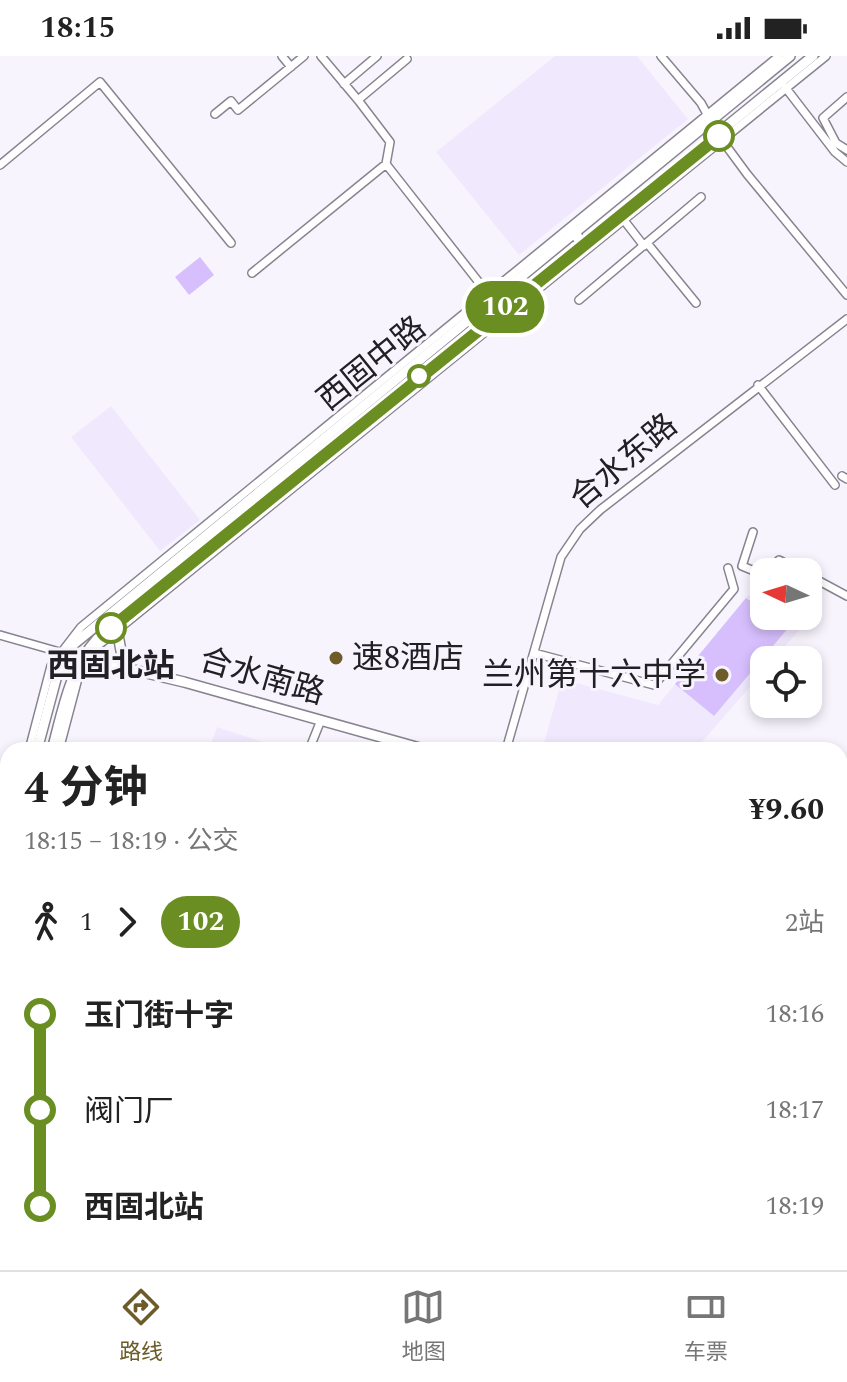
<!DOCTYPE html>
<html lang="zh">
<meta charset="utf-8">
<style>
body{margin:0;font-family:Spectral,"Noto Sans SC",serif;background:#f2f2f2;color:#222;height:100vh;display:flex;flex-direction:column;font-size:30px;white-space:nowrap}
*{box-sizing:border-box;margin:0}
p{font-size:26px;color:#767676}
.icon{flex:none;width:44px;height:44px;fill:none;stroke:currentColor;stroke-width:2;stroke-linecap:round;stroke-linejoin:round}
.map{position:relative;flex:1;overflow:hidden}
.details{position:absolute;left:0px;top:686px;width:848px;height:528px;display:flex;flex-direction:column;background:#fff;border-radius:24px 24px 0 0;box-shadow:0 4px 12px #0003}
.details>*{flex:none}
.badge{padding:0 16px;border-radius:26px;font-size:28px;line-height:52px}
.needle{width:52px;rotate:274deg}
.buttons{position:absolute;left:750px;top:502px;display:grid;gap:16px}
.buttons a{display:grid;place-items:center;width:72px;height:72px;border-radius:16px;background:#fff;box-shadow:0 4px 12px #0003;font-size:40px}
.map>.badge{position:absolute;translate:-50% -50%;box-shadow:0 0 0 4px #fff}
.legs{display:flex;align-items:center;gap:12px;height:88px;padding:0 24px;font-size:26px}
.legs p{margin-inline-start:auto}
.head{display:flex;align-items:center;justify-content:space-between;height:136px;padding:0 24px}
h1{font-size:44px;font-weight:700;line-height:60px}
ul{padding:0 24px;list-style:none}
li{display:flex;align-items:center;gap:28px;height:96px;font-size:30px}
li i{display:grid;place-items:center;width:12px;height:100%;margin:0 10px;background:currentColor}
li i::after{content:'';width:20px;height:20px;margin:-10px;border:6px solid;border-radius:50%;background:#fff}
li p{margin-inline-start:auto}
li:first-child i{background:linear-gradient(#0000 50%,currentColor 0)}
li:last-child i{background:linear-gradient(currentColor 50%,#0000 0)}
.status{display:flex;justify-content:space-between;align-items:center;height:56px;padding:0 40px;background:#fff;direction:ltr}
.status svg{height:22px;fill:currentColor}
.tabs{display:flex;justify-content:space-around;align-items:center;height:112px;border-top:2px solid #e0e0e0;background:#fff;font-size:22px;color:#767676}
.tabs a{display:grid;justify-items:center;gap:4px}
.tabs .active{color:#6d5b29}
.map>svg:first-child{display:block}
.built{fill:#f0e9fd}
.green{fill:#d7bffd}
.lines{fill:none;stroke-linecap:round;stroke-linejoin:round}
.river{stroke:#e0d4f4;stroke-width:10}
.minor-tunnel{stroke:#cdcad2;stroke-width:7;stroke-dasharray:7 3.5;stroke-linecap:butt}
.minor-casing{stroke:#87838f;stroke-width:10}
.major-casing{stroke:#87838f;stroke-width:12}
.highway-casing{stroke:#87838f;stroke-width:13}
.minor{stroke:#fff;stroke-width:7}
.major{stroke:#fff;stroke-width:9}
.highway{stroke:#fff;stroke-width:10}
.rail-casing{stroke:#8c8990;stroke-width:5}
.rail{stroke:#f8f4fe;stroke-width:2;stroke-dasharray:6;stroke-linecap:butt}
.line-1-casing{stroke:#fff;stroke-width:18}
.line-1{stroke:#6b8e23;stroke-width:12}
.stop-1-dot{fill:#fff;stroke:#6b8e23;stroke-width:4}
.poi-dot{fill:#6d5b29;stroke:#f8f4fe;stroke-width:3}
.labels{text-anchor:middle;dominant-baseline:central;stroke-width:6;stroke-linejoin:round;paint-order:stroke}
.street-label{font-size:32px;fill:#222024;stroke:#f8f4fe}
.poi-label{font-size:32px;fill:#222024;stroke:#f8f4fe;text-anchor:start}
.stop-label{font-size:32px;font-weight:bold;fill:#222024;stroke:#f8f4fe}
</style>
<div class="status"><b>18:15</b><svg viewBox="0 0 49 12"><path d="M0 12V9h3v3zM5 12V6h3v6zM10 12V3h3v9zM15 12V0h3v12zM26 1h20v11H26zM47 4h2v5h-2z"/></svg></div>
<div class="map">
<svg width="847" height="1214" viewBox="0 0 847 1214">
<rect width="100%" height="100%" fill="#f8f4fe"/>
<path class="built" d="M555,0H637L688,63L519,199L436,96Z
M111,350L200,464L160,495L71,381Z
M748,539L764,549V560H782L801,572L773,604H764V615L695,694H542L562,623L658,649Z
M217,671L288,694H209Z
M840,734L847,737V1101L840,1098Z
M31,1206H113L127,1214H45Z"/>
<path class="green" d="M200,201L214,219L189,239L175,221Z
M746,542L764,554V560H773L789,571L714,660L675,628Z"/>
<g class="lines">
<path class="river" d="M0,1045L8,1048
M262,1206L273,1214"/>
<path class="minor-tunnel" d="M840,1073L847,1062"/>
<defs>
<path id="minor" d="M282,0L291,11
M321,0L358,44L407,3
M661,0L701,47L719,80L747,118L847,239
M344,28L377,0
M785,31L835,96L847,106
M847,41L823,62L836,87L847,94
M358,44L390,86L386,108
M215,58L231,45L238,54L304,0
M0,109L100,26L231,187
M623,163L644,190
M647,187L696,247
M252,217L386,108L503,257
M579,244L701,141
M758,329L835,429
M842,420L847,423
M753,476L742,510L764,519
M768,516L779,504L802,516
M808,519L847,540
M0,579L63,597
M90,596L826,0
M534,597L654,629L734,533L728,512
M29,694L51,610L81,571L779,0
M59,694L81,611
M309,694L321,664
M506,694L561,501L580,473L600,454L847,263
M0,803L8,773
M845,820H847
M0,915L8,885
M0,1006L8,1009
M0,1194L8,1198
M21,1206L35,1214
M672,1206L691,1214
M416,1214L419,1206
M520,1214L524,1206
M609,1214L613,1206
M698,1214L701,1206"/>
<path id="major" d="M116,568L124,611
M63,597L790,0
M63,597L184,626L427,694
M37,694L63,597
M52,694C63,654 69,614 97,583L813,0
M840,791L847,785
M0,837L8,807
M0,885L8,855"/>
<path id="highway" d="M574,177L583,188"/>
</defs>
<use href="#minor" class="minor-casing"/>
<use href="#major" class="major-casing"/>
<use href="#highway" class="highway-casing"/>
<use href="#minor" class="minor"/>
<use href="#major" class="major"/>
<use href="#highway" class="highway"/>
<defs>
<path id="rail" d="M840,1122L847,1105
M840,1149L847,1132
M840,1180L847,1163
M803,1214L806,1206
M827,1214L830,1206"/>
</defs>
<use href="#rail" class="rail-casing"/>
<use href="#rail" class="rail"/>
</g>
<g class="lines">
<defs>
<path id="line-1" d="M111,572L719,80"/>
</defs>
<use href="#line-1" class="line-1-casing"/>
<use href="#line-1" class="line-1"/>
</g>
<g class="stop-1-dot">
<circle cx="719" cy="80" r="14"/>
<circle cx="419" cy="320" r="10"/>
<circle cx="111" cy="572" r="14"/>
</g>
<g class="poi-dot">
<circle cx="336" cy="602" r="8"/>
<circle cx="722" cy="619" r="8"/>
</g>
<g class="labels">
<g class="street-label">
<text transform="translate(372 308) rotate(-39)">西固中路</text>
<text transform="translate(624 406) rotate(-40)">合水东路</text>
<text transform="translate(262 621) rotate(16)">合水南路</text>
</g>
<g class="poi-label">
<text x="352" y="602">速8酒店</text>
<text x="706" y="619" text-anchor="end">兰州第十六中学</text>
</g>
<g class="stop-label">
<text x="111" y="610">西固北站</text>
</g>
</g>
</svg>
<div class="buttons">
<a><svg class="needle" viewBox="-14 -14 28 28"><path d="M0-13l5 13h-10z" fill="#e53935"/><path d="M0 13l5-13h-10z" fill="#767676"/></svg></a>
<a><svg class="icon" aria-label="locate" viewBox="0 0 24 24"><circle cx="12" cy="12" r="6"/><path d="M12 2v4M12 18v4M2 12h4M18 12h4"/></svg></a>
</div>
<b class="badge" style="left:505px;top:251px;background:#6b8e23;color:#fff">102</b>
<section class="details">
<div class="head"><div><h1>4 分钟</h1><p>18:15 – 18:19 · 公交</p></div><b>¥9.60</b></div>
<div class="legs"><svg class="icon" aria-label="walk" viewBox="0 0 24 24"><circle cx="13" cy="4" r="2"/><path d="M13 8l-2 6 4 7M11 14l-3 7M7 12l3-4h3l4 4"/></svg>1<svg class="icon" aria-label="forward" viewBox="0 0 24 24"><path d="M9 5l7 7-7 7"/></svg><b class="badge" style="background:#6b8e23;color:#fff">102</b><p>2站</p></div>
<ul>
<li><i style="color:#6b8e23"></i><b>玉门街十字</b><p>18:16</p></li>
<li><i style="color:#6b8e23"></i><span>阀门厂</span><p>18:17</p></li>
<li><i style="color:#6b8e23"></i><b>西固北站</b><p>18:19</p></li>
</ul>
</section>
</div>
<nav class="tabs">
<a class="active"><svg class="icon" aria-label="directions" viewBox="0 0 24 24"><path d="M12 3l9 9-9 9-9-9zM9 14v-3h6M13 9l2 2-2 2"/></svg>路线</a>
<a><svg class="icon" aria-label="map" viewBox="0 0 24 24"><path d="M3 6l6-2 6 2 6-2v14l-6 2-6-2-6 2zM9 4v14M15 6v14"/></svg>地图</a>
<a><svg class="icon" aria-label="tickets" viewBox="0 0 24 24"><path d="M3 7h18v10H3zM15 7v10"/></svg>车票</a>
</nav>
